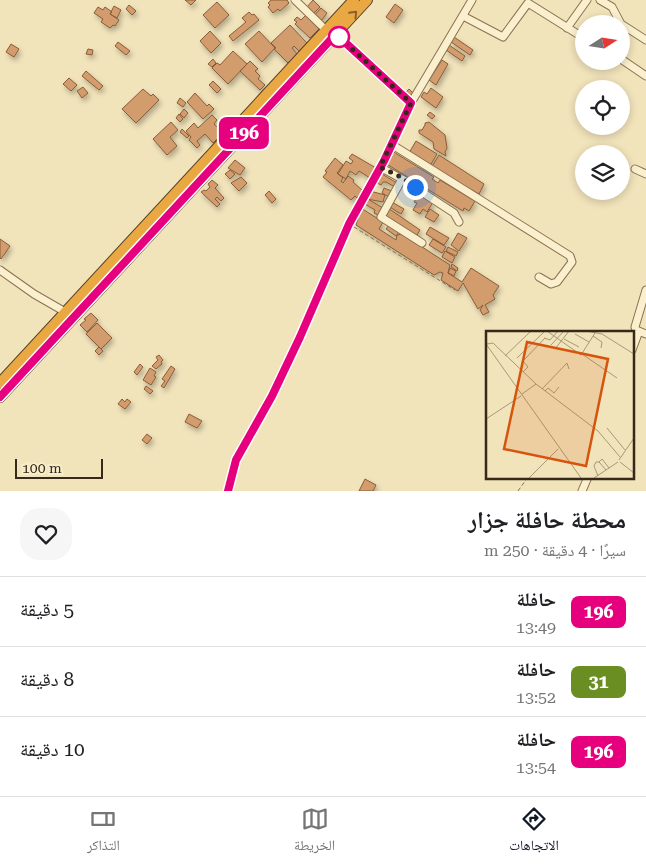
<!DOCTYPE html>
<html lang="ar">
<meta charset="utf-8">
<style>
body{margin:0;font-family:"Roboto Serif","Noto Naskh Arabic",serif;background:#f6f6f6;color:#202124;direction:rtl;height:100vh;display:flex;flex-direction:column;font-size:19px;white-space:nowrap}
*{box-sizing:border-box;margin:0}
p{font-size:16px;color:#757577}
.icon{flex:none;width:28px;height:28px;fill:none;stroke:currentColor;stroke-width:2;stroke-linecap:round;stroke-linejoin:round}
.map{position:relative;height:491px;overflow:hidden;direction:ltr}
.panel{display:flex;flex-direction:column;background:#fff;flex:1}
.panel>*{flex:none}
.badge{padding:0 10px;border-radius:8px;font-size:18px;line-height:32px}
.needle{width:32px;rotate:78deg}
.controls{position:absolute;left:575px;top:15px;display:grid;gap:10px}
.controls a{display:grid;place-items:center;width:55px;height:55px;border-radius:50%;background:#fff;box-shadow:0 2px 8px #0003;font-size:25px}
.scale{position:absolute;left:15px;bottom:12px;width:88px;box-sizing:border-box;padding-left:5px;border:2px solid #37291a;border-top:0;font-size:14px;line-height:18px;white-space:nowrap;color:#37291a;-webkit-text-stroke:4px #f8edca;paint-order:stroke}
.you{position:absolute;width:25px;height:25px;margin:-12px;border:4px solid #fff;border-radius:50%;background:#1a73e8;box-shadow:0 0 0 8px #1a73e833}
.map>.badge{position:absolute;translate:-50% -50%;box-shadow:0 0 0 2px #fff}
.round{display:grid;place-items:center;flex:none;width:52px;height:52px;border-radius:20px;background:#f6f6f6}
.summary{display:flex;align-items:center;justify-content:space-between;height:85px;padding:0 20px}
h1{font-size:24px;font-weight:800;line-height:38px}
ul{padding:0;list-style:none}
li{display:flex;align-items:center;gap:15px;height:70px;padding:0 20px;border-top:1px solid #e0e0e0}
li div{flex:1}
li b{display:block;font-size:19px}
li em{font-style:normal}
li .badge{min-width:55px;font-weight:700;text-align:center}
.menu{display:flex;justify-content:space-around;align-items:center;height:70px;border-top:1px solid #e0e0e0;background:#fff;font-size:14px;color:#757577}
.menu a{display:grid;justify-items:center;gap:2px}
.menu .on{color:#111827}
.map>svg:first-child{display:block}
.building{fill:#d29c6d;stroke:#8a5c37;filter:url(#shadow)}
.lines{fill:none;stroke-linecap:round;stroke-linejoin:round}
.minor-casing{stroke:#897253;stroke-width:9}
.highway-casing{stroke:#564029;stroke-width:12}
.path{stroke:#897253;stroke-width:1;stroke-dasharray:4 2.5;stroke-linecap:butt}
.minor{stroke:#fbf0ce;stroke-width:7}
.highway{stroke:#e9a842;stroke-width:10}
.oneway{stroke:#87622c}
.line-casing{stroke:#fff;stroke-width:11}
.line{stroke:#e6007e;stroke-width:8}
.walk{stroke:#37291a;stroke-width:5;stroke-dasharray:0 9}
.stop-dot{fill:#fff;stroke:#e6007e;stroke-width:2.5}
.inset-road{fill:none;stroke:#a7997a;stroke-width:1}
.view{fill:#d6540d;fill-opacity:0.15;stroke:#d6540d;stroke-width:2.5}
.inset-edge{fill:none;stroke:#37291a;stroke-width:2.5}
</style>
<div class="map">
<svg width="646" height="491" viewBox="0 0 646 491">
<defs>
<filter id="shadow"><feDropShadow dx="2" dy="3.5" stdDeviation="2.5" flood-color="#0004"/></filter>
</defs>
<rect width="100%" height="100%" fill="#f1e3ba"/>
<path class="building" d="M185,0H196L191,5Z
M271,0H287L289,3L280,11L278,9L273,13L268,7L270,5L268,3Z
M313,0L320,7L314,13L307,7Z
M217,2L229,15L215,28L203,15Z
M395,4L403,10L394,23L386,17Z
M129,5L136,11L132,15L126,9Z
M114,6L121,10L117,18L110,14Z
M98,7L103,10L105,7L112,12L110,14L119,20L115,26L113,25L110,28L101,22L103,19L94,13Z
M321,8L327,13L321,21L314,16Z
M249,12L252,15L254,14L259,20L233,41L229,36L246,22L242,18Z
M306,15L319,29L310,38L295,24L297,22L294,20L297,17L301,20Z
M290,25L307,43L299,51L294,46L292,48L297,54L288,63L274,49L276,48L271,43Z
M210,31L221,43L211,53L200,41Z
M259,31L275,48L262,62L245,44Z
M454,37L473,50L470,55L451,42Z
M118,42L130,51L126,55L115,46Z
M11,44L19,49L14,57L6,52Z
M449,45L465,56L462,61L446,50Z
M88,49L93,50L92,55L86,54Z
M233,51L247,64L228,84L212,68L217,63L220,65Z
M213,59L216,63L212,67L208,64Z
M442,60L448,64L436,85L429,80Z
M250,61L258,69L255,71L260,76L258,79L265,85L260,90L240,71Z
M86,71L103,86L99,90L82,76Z
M69,78L77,85L71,91L63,84Z
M213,81L221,89L217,93L209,85Z
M83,87L88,93L82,98L77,91Z
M431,88L443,97L436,108L421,97L424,92L427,94Z
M143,89L151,96L153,94L159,100L136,123L122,109Z
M409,89L413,93L410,97L405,93Z
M195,93L207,106L209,104L214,109L203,119L187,102Z
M180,98L186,103L183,107L177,103Z
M184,109L188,113L184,118L180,114Z
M430,112L435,116L432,119L427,115Z
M179,114L183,119L180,122L176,118Z
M212,115L217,120L214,124L223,133L213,143L205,134L197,141L200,145L197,148L189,140L191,137L186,131L194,123L198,128Z
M171,122L178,130L170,137L177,146L167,155L153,139Z
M429,122L445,135L447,148L445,152L446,156L434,149L433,142L419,133V130H422L425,125V123Z
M182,129L189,136L187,138L180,132Z
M416,141L437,154L430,166L409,153Z
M392,151L434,177L432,179L438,183L440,180L475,201L469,211L464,208L463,211L385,163Z
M352,154L376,168L370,178L359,171L356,175L350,171L346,179L338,174L346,161L351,164L353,161L349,158Z
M439,155L484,184L479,194L472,190L470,193L431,168Z
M335,158L343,165L337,173L343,178L341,181L343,183L348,176L354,180L353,182L363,191L357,198L355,196L351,200L323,177L327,172L325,171Z
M235,160L245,168L240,175L228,168Z
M230,170L235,174L230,179L225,174Z
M382,174L397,183L395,187L386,182H383L381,185L377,183Z
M241,177L247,183L239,191L231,183Z
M212,180L218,185L215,188L224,198L221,201L217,197L215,199L220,204L217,207L201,192L204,190L206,191L210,187L208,184Z
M384,188L392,191L389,197L382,193Z
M269,191L276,199L272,203L265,195Z
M370,191L385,195L383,202L367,199Z
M419,194L433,202L427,212L423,209L420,214L413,210L417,203L414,202Z
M366,198L383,208L378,215L374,213L375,210L363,203Z
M390,201L404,209L401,214L388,206Z
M361,208L383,222L379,229L396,240L397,235L402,234L450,265L448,273L462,282L471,268L499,286L493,295L495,299L485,305L489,312L483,315L480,310L483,305L478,309L463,283L458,291L441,280L443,273L440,272L434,275L356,225Z
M388,208L420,230L415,238L383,216Z
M430,209L439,215L434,222L425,217Z
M389,225L399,232L396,236L386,229Z
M430,227L449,238L444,245L426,234Z
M458,233L467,238L459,251L451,245Z
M0,239L10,246L1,259L0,258Z
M433,239L446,247L442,253L429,245Z
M448,247L458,252L456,256L446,251Z
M445,251L455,257L452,263L442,257Z
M452,264L458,268L457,271L451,267Z
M450,268L456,271L454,276L448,273Z
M91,313L98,320L87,332L80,325L86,320L84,319Z
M97,323L112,338L101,349L86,334Z
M99,347L103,351L99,355L95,351Z
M159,355L163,360L161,362L162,364L156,369L152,366L158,360L156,357Z
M140,364L143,367L137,375L134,372Z
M171,366L175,369L164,388L161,386L165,381L162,379Z
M150,368L156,372L154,376L156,377L151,385L143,380Z
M146,386L153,391L150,394L144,389Z
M122,399L125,402L127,399L131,402L125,409L118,404Z
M189,414L202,421L197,428L185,422Z
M147,434L152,438L147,444L142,440Z
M365,479L376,485L373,491H359Z"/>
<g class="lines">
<defs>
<path id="minor" d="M295,0L326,30
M600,0L612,7L621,24
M463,16L503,37L528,3L584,38
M621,24L646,40
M567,28L587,0
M335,34L411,103
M621,59L646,76
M391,144L570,256L572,262L557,282L551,284L539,277
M380,167L402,179L381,217L422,243
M635,169L646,174
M402,179L454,213L459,222
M0,270L34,294L67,313
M646,290L635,327L636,330L646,334
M632,350L639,331
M228,491L236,460L272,396L300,337L349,224L384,161L411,103L472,0
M582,491L588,477"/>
<path id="highway" d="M0,383L354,0
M0,397L367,0"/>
</defs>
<use href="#minor" class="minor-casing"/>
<use href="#highway" class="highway-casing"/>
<path class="path" d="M354,227L455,290
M518,491L528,477"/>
<use href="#minor" class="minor"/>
<use href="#highway" class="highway"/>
</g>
<defs><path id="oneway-chevron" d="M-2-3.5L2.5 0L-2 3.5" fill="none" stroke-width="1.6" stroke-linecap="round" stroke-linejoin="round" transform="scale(1.25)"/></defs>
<use class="oneway" href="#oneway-chevron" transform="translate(354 14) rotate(-47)"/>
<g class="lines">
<defs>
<path id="line" d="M0,397L336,34L411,103L384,161L349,224L300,337L272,396L236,460L228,491"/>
</defs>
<use href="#line" class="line-casing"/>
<use href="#line" class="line"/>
<path class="walk" d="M339,37L336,34L411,103L380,167L401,177L415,187"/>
</g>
<circle class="stop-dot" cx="339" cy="37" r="10"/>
<g transform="translate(486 331)">
<rect width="148" height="148" fill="#f1e3ba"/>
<path class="inset-road" d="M61,0L95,24L109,2M100,0L116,3L148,23M89,3L103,11M107,5L116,11L115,17M58,7L64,9L72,0M78,8L93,16M0,13L95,147M1,13L7,12L50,53L112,100L134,126M65,14L78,0M69,18L83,0M96,23L131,47M19,25L45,0M31,27L59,0M37,41L42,36L37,30L59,7M56,58L81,32L83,38M59,60L62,57L68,62L73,56M36,63L50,53M0,88L35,65M121,97L139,119M133,129L148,107M113,131L116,128L123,137M134,131L148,142M112,145L108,135L110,131H113L120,139M43,147L72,118M108,147L132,131"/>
<path class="view" d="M41,11L122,28L100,135L18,118Z"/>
<rect width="148" height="148" class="inset-edge"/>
</g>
</svg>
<div class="controls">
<a><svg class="needle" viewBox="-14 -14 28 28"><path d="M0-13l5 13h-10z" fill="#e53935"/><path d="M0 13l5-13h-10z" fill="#757577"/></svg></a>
<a><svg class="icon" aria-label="locate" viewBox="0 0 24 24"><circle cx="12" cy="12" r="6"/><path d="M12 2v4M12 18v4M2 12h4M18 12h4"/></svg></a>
<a><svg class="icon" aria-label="layers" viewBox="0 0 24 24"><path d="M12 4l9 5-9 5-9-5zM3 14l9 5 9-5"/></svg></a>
</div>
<div class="scale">100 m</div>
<div class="you" style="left:415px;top:187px"></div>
<b class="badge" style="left:244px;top:133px;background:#e6007e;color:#fff">196</b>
</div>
<section class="panel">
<div class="summary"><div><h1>محطة حافلة جزار</h1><p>سيرًا · 4 دقيقة · 250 m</p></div><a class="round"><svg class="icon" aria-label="heart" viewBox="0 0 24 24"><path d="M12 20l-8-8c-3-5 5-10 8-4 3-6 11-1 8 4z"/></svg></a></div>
<ul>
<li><span class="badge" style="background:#e6007e;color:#fff">196</span><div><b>حافلة</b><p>13:49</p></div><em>5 دقيقة</em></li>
<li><span class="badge" style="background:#6b8e23;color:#fff">31</span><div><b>حافلة</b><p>13:52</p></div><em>8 دقيقة</em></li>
<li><span class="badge" style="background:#e6007e;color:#fff">196</span><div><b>حافلة</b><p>13:54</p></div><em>10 دقيقة</em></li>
</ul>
</section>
<nav class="menu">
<a class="on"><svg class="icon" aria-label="directions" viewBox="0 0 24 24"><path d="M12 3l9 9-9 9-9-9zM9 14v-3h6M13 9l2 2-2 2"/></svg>الاتجاهات</a>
<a><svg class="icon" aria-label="map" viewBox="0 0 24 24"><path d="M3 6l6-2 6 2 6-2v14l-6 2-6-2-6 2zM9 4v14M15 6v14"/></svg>الخريطة</a>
<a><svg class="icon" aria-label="tickets" viewBox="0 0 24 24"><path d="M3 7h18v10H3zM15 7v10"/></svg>التذاكر</a>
</nav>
